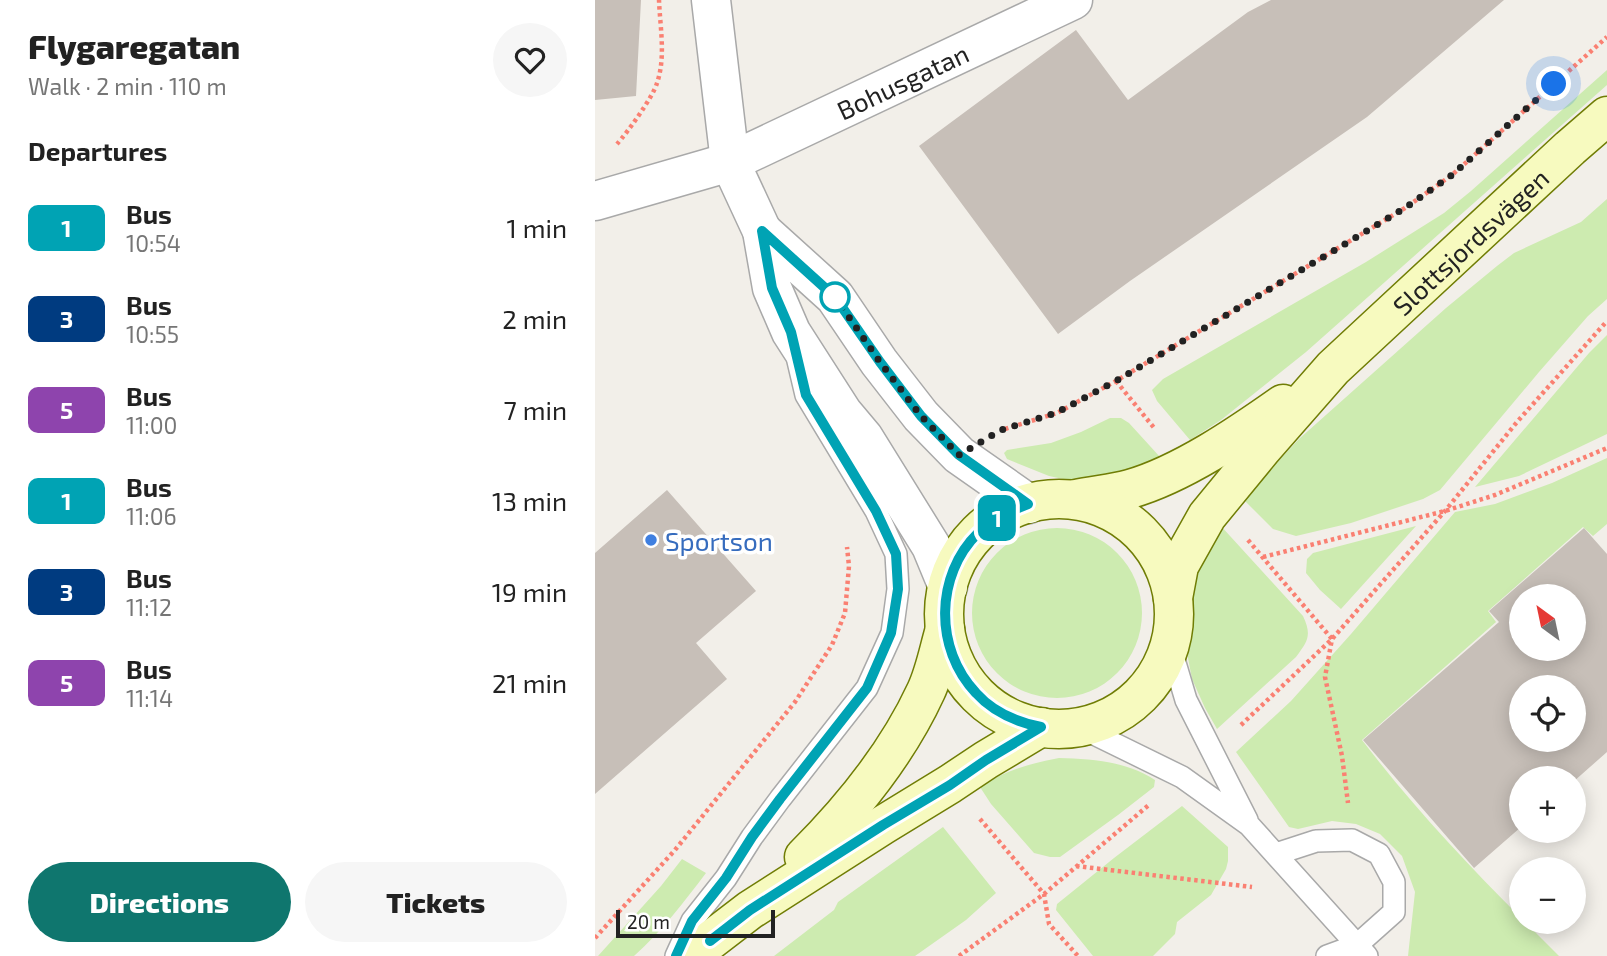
<!DOCTYPE html>
<meta charset="utf-8">
<style>
body{margin:0;font-family:"Exo 2",sans-serif;background:#f6f6f6;color:#222;height:100vh;display:flex;flex-direction:column;font-size:26px;white-space:nowrap}
*{box-sizing:border-box;margin:0}
p{font-size:23px;color:#767676}
.icon{flex:none;width:38px;height:38px;fill:none;stroke:currentColor;stroke-width:2;stroke-linecap:round;stroke-linejoin:round}
.map{position:relative;flex:1;overflow:hidden}
.details{display:flex;flex-direction:column;background:#fff;width:595px}
.details>*{flex:none}
.badge{padding:0 14px;border-radius:10px;font-size:24px;line-height:46px}
.needle{width:46px;rotate:327deg}
.tools{position:absolute;left:914px;top:584px;display:grid;gap:14px}
.tools a{display:grid;place-items:center;width:77px;height:77px;border-radius:50%;background:#fff;box-shadow:0 4px 18px #0003;font-size:35px}
.scale{position:absolute;left:21px;bottom:18px;width:159px;box-sizing:border-box;padding-left:7px;border:4px solid #222;border-top:0;font-size:19px;line-height:24px;white-space:nowrap;color:#222;-webkit-text-stroke:5px #fff;paint-order:stroke}
.you{position:absolute;width:35px;height:35px;margin:-18px;border:5px solid #fff;border-radius:50%;background:#1a73e8;box-shadow:0 0 0 10px #1a73e833}
.map>.badge{position:absolute;translate:-50% -50%;box-shadow:0 0 0 4px #fff}
h2{padding:0 28px;font-size:26px;line-height:63px}
.round{display:grid;place-items:center;flex:none;width:74px;height:74px;border-radius:37px;background:#f6f6f6}
.overview{display:flex;align-items:center;justify-content:space-between;height:119px;padding:0 28px}
h1{font-size:33px;font-weight:800;line-height:52px}
.primary-button{display:flex;gap:14px;margin-top:auto;padding:14px 28px}
.primary-button a{flex:1;height:80px;border-radius:42px;background:#0f766e;color:#fff;font-size:28px;font-weight:800;line-height:80px;text-align:center}
.primary-button a+a{background:#f6f6f6;color:#222}
ul{padding:0;list-style:none}
li{display:flex;align-items:center;gap:21px;height:91px;padding:0 28px}
li div{flex:1}
li b{display:block;font-size:26px}
li em{font-style:normal}
li .badge{min-width:77px;font-weight:700;text-align:center}
main{display:flex;flex:1;min-height:0}
.map>svg:first-child{display:block}
.grass{fill:#cdebb0}
.building{fill:#c7bfb8;fill-rule:evenodd}
.lines{fill:none;stroke-linecap:round;stroke-linejoin:round}
.service-casing{stroke:#a9a9a9;stroke-width:24}
.minor-casing{stroke:#a9a9a9;stroke-width:41}
.secondary-casing{stroke:#707d05;stroke-width:41}
.path{stroke:#fa8072;stroke-width:4.5;stroke-dasharray:3.5 3.5;stroke-linecap:butt}
.service{stroke:#fff;stroke-width:21}
.minor{stroke:#fff;stroke-width:38}
.secondary{stroke:#f7fabf;stroke-width:38}
.line-casing{stroke:#fff;stroke-width:16}
.line{stroke:#00a3b4;stroke-width:10}
.walk{stroke:#222;stroke-width:7;stroke-dasharray:0 12.6}
.stop-dot{fill:#fff;stroke:#00a3b4;stroke-width:3.5}
.shop-dot{fill:#3f7fe0;stroke:#fff;stroke-width:2.5}
.labels{text-anchor:middle;dominant-baseline:central;stroke-width:7;stroke-linejoin:round;paint-order:stroke}
.street-label{font-size:26px;fill:#222;stroke:#fff}
.shop-label{font-size:26px;fill:#366cbe;stroke:#fff;text-anchor:start}
</style>
<main>
<section class="details">
<div class="overview"><div><h1>Flygaregatan</h1><p>Walk · 2 min · 110 m</p></div><a class="round"><svg class="icon" aria-label="heart" viewBox="0 0 24 24"><path d="M12 20l-8-8c-3-5 5-10 8-4 3-6 11-1 8 4z"/></svg></a></div>
<h2>Departures</h2>
<ul>
<li><span class="badge" style="background:#00a3b4;color:#fff">1</span><div><b>Bus</b><p>10:54</p></div><em>1 min</em></li>
<li><span class="badge" style="background:#003b80;color:#fff">3</span><div><b>Bus</b><p>10:55</p></div><em>2 min</em></li>
<li><span class="badge" style="background:#8e44ad;color:#fff">5</span><div><b>Bus</b><p>11:00</p></div><em>7 min</em></li>
<li><span class="badge" style="background:#00a3b4;color:#fff">1</span><div><b>Bus</b><p>11:06</p></div><em>13 min</em></li>
<li><span class="badge" style="background:#003b80;color:#fff">3</span><div><b>Bus</b><p>11:12</p></div><em>19 min</em></li>
<li><span class="badge" style="background:#8e44ad;color:#fff">5</span><div><b>Bus</b><p>11:14</p></div><em>21 min</em></li>
</ul>
<div class="primary-button"><a>Directions</a><a>Tickets</a></div>
</section>
<div class="map">
<svg width="1012" height="956" viewBox="0 0 1012 956">
<rect width="100%" height="100%" fill="#f2efe9"/>
<path class="grass" d="M1012,70V85L711,352L626,420L595,440L562,401L557,390L568,379L771,262L849,213L876,191Z
M1012,199V299L993,316L944,372L845,490L828,499L756,523L701,536L678,529L648,499L704,439L851,308L902,266L919,253L986,222Z
M1012,335V434L924,476L880,487L994,353Z
M515,418H526L534,423L565,457L547,468L482,482L454,476L412,459L409,453L412,450L456,443L486,432Z
M1012,458V524L998,536L988,527L893,611L901,622L767,740C815,803 870,862 926,918V922H930L964,956H813L820,892L807,856L785,834L761,824L737,821L703,829L694,827L641,752L696,701L756,634L860,512L900,504L957,483Z
M625,525L708,616C717,635 713,641 701,657L622,729L610,708L597,679L589,637L591,597Z
M821,526L746,609L725,590L711,573L712,559L718,553Z
M377 613a85 85 0 1 1 170 0a85 85 0 1 1-170 0Z
M464,758C497,759 531,761 560,780L559,787L523,815L465,857H455L439,853L396,804L385,787C409,771 436,763 464,758Z
M587,806L633,847V861L631,869L616,895L582,922L580,934L558,956H498L461,910L462,904L519,858Z
M348,827L401,893L371,920L320,956H179L239,910L243,902Z
M87,859L111,873C89,902 66,932 39,956H3L66,886Z"/>
<path class="building" d="M0,0H46L41,96L0,100Z
M676,0H909L772,117L535,281L463,334L324,146L481,30L533,100L653,12Z
M72,490L161,591L101,643L132,679L0,794V553Z
M989,528L1012,554V752L978,782V779H926V827L879,868L768,740L904,622L894,611ZM926,597H978V649H926ZM926,688H978V740H926Z"/>
<g class="lines">
<defs>
<path id="service" d="M575,646L591,700L652,820
M485,727L587,777L654,825L772,956
M681,854L721,841L757,840L784,854L799,882V912L762,945L732,956
M81,956L97,921L131,878L157,837L185,799L272,688L297,633L303,589L301,554L281,511L211,395L203,361"/>
<g id="minor">
<path d="M116,0L135,162L167,231L177,288L196,332L248,413L269,438L336,546L353,587"/>
<path id="s1" d="M0,201L135,162L478,0"/>
<path d="M167,231L240,297L284,362L326,416L364,455L434,504"/>
</g>
<g id="secondary">
<path d="M481,499C499,495 518,494 535,489C587,474 644,435 688,404"/>
<circle cx="464" cy="614" r="115"/>
<path id="s2" d="M578,598L584,566L612,516L667,449L738,368L975,148L1012,116"/>
<path d="M209,857C258,808 302,754 331,691C340,672 344,649 350,629"/>
<path d="M95,956L155,910L288,825L355,784L391,760L446,727"/>
</g>
</defs>
<use href="#service" class="service-casing"/>
<use href="#minor" class="minor-casing"/>
<use href="#secondary" class="secondary-casing"/>
<path class="path" d="M22,144C32,133 58,97 62,83C71,57 65,27 64,0
M521,381L560,429
M410,429L462,413L521,381L810,208L857,175L1012,37
M653,540L737,639L730,677L747,756L753,803
M668,557L850,511L900,495L1012,448
M646,725L737,639L850,511L922,422L1012,321
M385,819L449,894L454,924L483,956
M481,866L657,887
M0,938L80,850L200,702L237,645L250,613L254,566L252,547
M364,956L449,894L555,804"/>
<use href="#service" class="service"/>
<use href="#minor" class="minor"/>
<use href="#secondary" class="secondary"/>
</g>
<g class="lines">
<defs>
<path id="line" d="M81,956L97,921L131,878L157,837L185,799L272,688L296,633L303,589L301,554L281,511L211,395L196,332L177,288L167,231L240,297L285,362L326,416L364,455L433,504C415,511 398,519 383,533C340,575 339,649 381,693C398,712 421,722 446,727L391,760L355,785L288,825L155,910L115,941"/>
</defs>
<use href="#line" class="line-casing"/>
<use href="#line" class="line"/>
<path class="walk" d="M240,297L285,362L326,416L364,455L406,430L461,413L521,381L810,208L857,175L959,84"/>
</g>
<circle class="stop-dot" cx="240" cy="297" r="14"/>
<circle class="shop-dot" cx="56" cy="540" r="7"/>
<g class="labels">
<g class="street-label">
<text stroke="none"><textPath href="#s1" startOffset="331">Bohusgatan</textPath></text>
<text stroke="none"><textPath href="#s2" startOffset="471">Slottsjordsvägen</textPath></text>
</g>
<g class="shop-label">
<text x="70" y="540">Sportson</text>
</g>
</g>
</svg>
<div class="tools">
<a><svg class="needle" viewBox="-14 -14 28 28"><path d="M0-13l5 13h-10z" fill="#e53935"/><path d="M0 13l5-13h-10z" fill="#767676"/></svg></a>
<a><svg class="icon" aria-label="locate" viewBox="0 0 24 24"><circle cx="12" cy="12" r="6"/><path d="M12 2v4M12 18v4M2 12h4M18 12h4"/></svg></a>
<a>+</a>
<a>−</a>
</div>
<div class="scale">20 m</div>
<div class="you" style="left:959px;top:84px"></div>
<b class="badge" style="left:402px;top:518px;background:#00a3b4;color:#fff">1</b>
</div>
</main>
